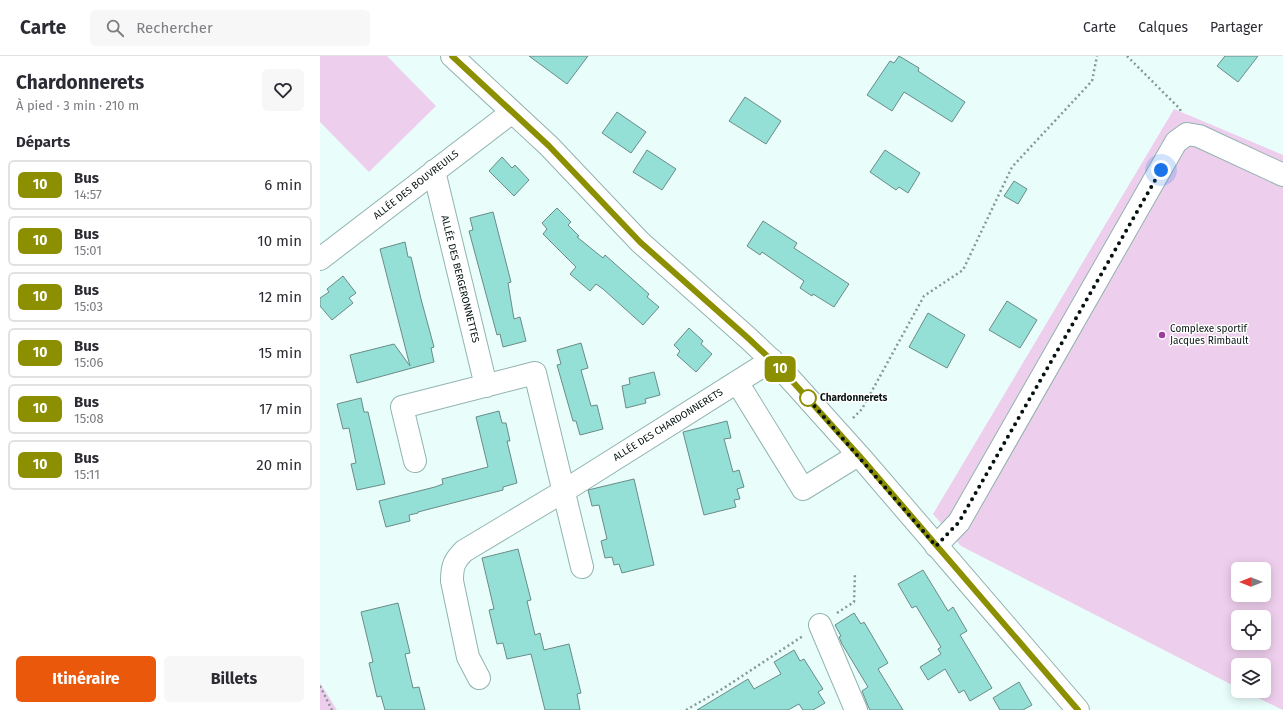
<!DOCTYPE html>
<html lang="fr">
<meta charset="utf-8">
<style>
body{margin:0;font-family:"Fira Sans",sans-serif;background:#f7f7f7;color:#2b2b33;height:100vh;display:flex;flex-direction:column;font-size:15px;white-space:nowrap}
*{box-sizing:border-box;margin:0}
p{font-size:13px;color:#7c7c81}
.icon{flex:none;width:22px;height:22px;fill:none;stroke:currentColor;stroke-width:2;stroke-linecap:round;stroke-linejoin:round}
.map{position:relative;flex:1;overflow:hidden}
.side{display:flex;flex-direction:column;background:#fff;width:320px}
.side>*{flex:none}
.badge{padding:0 8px;border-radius:6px;font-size:14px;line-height:26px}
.needle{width:26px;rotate:270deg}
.buttons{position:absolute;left:911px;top:506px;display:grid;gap:8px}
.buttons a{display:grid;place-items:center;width:40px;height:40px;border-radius:6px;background:#fff;box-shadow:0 2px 10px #0003;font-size:20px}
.you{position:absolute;width:20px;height:20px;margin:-10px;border:3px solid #fff;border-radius:50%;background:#1a73e8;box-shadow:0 0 0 6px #1a73e833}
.map>.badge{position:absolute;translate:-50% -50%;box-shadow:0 0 0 2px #fff}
h2{padding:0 16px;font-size:15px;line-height:36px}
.round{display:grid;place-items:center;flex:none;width:42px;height:42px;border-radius:6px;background:#f7f7f7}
.head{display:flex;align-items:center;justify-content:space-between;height:68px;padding:0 16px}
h1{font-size:19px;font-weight:700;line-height:30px}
.button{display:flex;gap:8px;margin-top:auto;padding:8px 16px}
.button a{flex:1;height:46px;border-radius:6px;background:#ea580c;color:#fff;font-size:16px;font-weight:700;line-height:46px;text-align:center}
.button a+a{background:#f7f7f7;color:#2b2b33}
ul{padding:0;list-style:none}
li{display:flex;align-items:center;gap:12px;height:50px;margin:0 8px 6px;padding:0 8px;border:2px solid #e1e1e2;border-radius:6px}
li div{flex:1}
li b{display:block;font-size:15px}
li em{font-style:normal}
li .badge{min-width:44px;font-weight:700;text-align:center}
header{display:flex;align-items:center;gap:24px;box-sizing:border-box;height:56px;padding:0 20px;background:#fff;border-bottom:1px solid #e1e1e2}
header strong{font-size:19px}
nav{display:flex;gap:22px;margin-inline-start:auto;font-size:14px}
.search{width:280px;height:36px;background:#f7f7f7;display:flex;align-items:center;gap:10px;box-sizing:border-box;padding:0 14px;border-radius:6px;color:#7c7c81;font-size:15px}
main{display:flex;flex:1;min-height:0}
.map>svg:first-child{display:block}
.green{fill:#eeceed;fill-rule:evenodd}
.building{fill:#94e0d7;stroke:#6a8b87}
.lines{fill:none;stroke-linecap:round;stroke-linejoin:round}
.minor-casing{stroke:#91b3af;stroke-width:24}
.path{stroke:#869795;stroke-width:2.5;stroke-dasharray:2 3;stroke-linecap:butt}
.minor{stroke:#fff;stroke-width:22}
.line-casing{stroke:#fff;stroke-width:9}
.line{stroke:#8b8f00;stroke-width:6}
.walk{stroke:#061312;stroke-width:4;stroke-dasharray:0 7.2}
.poi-dot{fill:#9f3a9f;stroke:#fff;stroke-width:1.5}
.stop-dot{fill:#fff;stroke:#8b8f00;stroke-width:2}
.labels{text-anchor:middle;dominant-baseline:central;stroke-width:3;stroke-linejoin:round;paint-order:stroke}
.street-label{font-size:10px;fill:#061312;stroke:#fff}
.poi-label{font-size:10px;fill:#061312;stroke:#fff;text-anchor:start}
.stop-label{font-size:10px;font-weight:bold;fill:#061312;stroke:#fff;text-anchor:start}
</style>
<header>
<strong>Carte</strong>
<div class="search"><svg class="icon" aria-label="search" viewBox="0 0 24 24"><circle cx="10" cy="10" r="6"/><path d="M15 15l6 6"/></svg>Rechercher</div>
<nav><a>Carte</a><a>Calques</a><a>Partager</a></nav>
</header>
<main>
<section class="side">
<div class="head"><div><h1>Chardonnerets</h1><p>À pied · 3 min · 210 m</p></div><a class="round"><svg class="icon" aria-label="heart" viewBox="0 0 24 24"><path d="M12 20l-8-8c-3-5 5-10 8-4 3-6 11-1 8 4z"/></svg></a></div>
<h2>Départs</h2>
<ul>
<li><span class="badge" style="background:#8b8f00;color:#fff">10</span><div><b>Bus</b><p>14:57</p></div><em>6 min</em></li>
<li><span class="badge" style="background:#8b8f00;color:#fff">10</span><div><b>Bus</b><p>15:01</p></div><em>10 min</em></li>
<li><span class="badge" style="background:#8b8f00;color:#fff">10</span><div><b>Bus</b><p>15:03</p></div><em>12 min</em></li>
<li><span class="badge" style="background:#8b8f00;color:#fff">10</span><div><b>Bus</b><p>15:06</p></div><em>15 min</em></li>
<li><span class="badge" style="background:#8b8f00;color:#fff">10</span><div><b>Bus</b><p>15:08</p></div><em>17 min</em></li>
<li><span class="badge" style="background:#8b8f00;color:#fff">10</span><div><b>Bus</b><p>15:11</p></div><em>20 min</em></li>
</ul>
<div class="button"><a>Itinéraire</a><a>Billets</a></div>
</section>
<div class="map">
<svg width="963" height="654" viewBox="0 0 963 654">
<rect width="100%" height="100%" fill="#e9fefb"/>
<path class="green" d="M0,0H67L116,50L49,116L0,66Z
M854,53L963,99V654L924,635H944V609H918V632L641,490L613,458ZM918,513H944V539H918ZM918,561H944V587H918Z
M0,627L17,654H0Z"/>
<path class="building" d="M209,0H268L247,28Z
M579,0L599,12L598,15L645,46L632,66L584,36L572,55L547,39L570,5L574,7Z
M905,0H938L918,26L897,10Z
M425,41L461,65L446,88L409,65Z
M297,56L326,76L311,97L282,77Z
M327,94L356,113L342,134L313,116Z
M565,94L600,117L588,137L579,131L576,134L550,116Z
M182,101L192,112L195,109L209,124L194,140L169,115Z
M694,125L707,133L698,148L684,140Z
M237,152L251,166L248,169L259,180L257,181L283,202L285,199L329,238L327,241L339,251L323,269L283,233L276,228L270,235L250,218L256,211L223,178L227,173L222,167Z
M173,156L191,226L188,227L194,263L200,261L206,285L183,291L180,278L177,279L149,175L153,174L150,162Z
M443,165L477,187L474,192L529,228L514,251L493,238L492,240L480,232L484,225L442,196L440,199L427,190Z
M85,186L88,201H91L101,243L114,291L111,292L114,306L37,327L30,299L74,288L90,310L60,193Z
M23,220L36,237L29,242L33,247L12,264L0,250V242L9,236L7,233Z
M687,245L717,264L700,292L669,274Z
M608,257L645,279L627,312L589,291Z
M369,272L383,285L381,288L392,298L376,316L357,299L360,295L354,289Z
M261,287L268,312L261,314L271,350L277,349L283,373L260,379L256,365H253L237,309L241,308L237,294Z
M334,316L340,339L325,343L326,347L306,352L302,330L310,328L309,322Z
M41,342L44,356H48L65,428L37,434L31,408L36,407L29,372L23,373L17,348Z
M179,355L182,367H186L190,385H187L197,427L183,431V434L98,456V457L89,459L90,465L66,471L59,445L115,431L123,428L122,423L168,411L156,361Z
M407,365L411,382L404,383L413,416L419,414L424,431L417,433L420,443L414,444L416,451L384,459L363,376Z
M314,423L334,509L302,517L299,508L294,509L292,501L285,502L281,485L287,483L279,449L272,450L268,434Z
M198,493L211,544L207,545L215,579L220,577L224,594L249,588L261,637L257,638L260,654H225L211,598L187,603L183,587L177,588L169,554L174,553L162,502Z
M603,514L628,555L633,551L647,575L640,579L672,632L650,645L644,634L639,637L625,613L608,624L600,611L621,598L618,593L621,591L596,550L592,552L578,528Z
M78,547L90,597L85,598L93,632L99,631L105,654H65L61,640L57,641L49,607L53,606L41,556Z
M534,557L541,568L544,566L568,607L558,613L583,654H550L548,650L542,635L548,631L522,588L519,581L521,580L515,569Z
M474,594L480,605L484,603L494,619L503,633L498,636L505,647L493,654H483L479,648L468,654H377L428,623L434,633L461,618L454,606Z
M699,626L712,649L703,654H680L673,642Z"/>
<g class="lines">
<defs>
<path id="minor" d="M132,0L229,90L320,186L428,282L464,316L543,404L758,654
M114,115L166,330
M0,203L192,56
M417,326L483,433L538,399
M95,405L82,351L215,317L262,511
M616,490L639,466L856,86L867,78L879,80L963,119
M500,569L536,654
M159,622L148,601L132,525C132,510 134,505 144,495L244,435L452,304"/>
</defs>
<use href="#minor" class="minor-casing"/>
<path class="path" d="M807,0L860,53L861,57
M533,362L542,353L604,240L643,214L692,111L772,25L777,0
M517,557L534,546L535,517
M0,630L12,654
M366,654L404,632L483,580"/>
<use href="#minor" class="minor"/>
</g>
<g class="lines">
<defs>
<path id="line" d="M132,0L229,90L320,186L428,282L464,316L543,404L758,654"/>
</defs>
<use href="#line" class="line-casing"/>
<use href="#line" class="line"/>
<path class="walk" d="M488,342L484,338L616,490L639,466L841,114"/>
</g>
<circle class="poi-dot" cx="842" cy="279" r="4"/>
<circle class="stop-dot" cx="488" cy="342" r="8"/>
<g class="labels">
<g class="street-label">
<text transform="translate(96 129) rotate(-38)">ALLÉE DES BOUVREUILS</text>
<text transform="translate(140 223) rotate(76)">ALLÉE DES BERGERONNETTES</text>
<text transform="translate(348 369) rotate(-32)">ALLÉE DES CHARDONNERETS</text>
</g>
<g class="poi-label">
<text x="850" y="273">Complexe sportif<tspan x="850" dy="12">Jacques Rimbault</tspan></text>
</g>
<g class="stop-label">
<text x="500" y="342">Chardonnerets</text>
</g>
</g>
</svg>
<div class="buttons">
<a><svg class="needle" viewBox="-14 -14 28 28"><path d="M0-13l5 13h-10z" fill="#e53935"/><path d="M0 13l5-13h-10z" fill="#7c7c81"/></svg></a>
<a><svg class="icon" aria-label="locate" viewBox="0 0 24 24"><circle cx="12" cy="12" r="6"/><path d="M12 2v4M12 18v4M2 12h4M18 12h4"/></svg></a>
<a><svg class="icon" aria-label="layers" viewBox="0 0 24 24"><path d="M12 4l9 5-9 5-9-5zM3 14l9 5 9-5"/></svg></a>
</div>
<div class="you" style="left:841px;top:114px"></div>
<b class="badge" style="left:460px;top:313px;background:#8b8f00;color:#fff">10</b>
</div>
</main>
